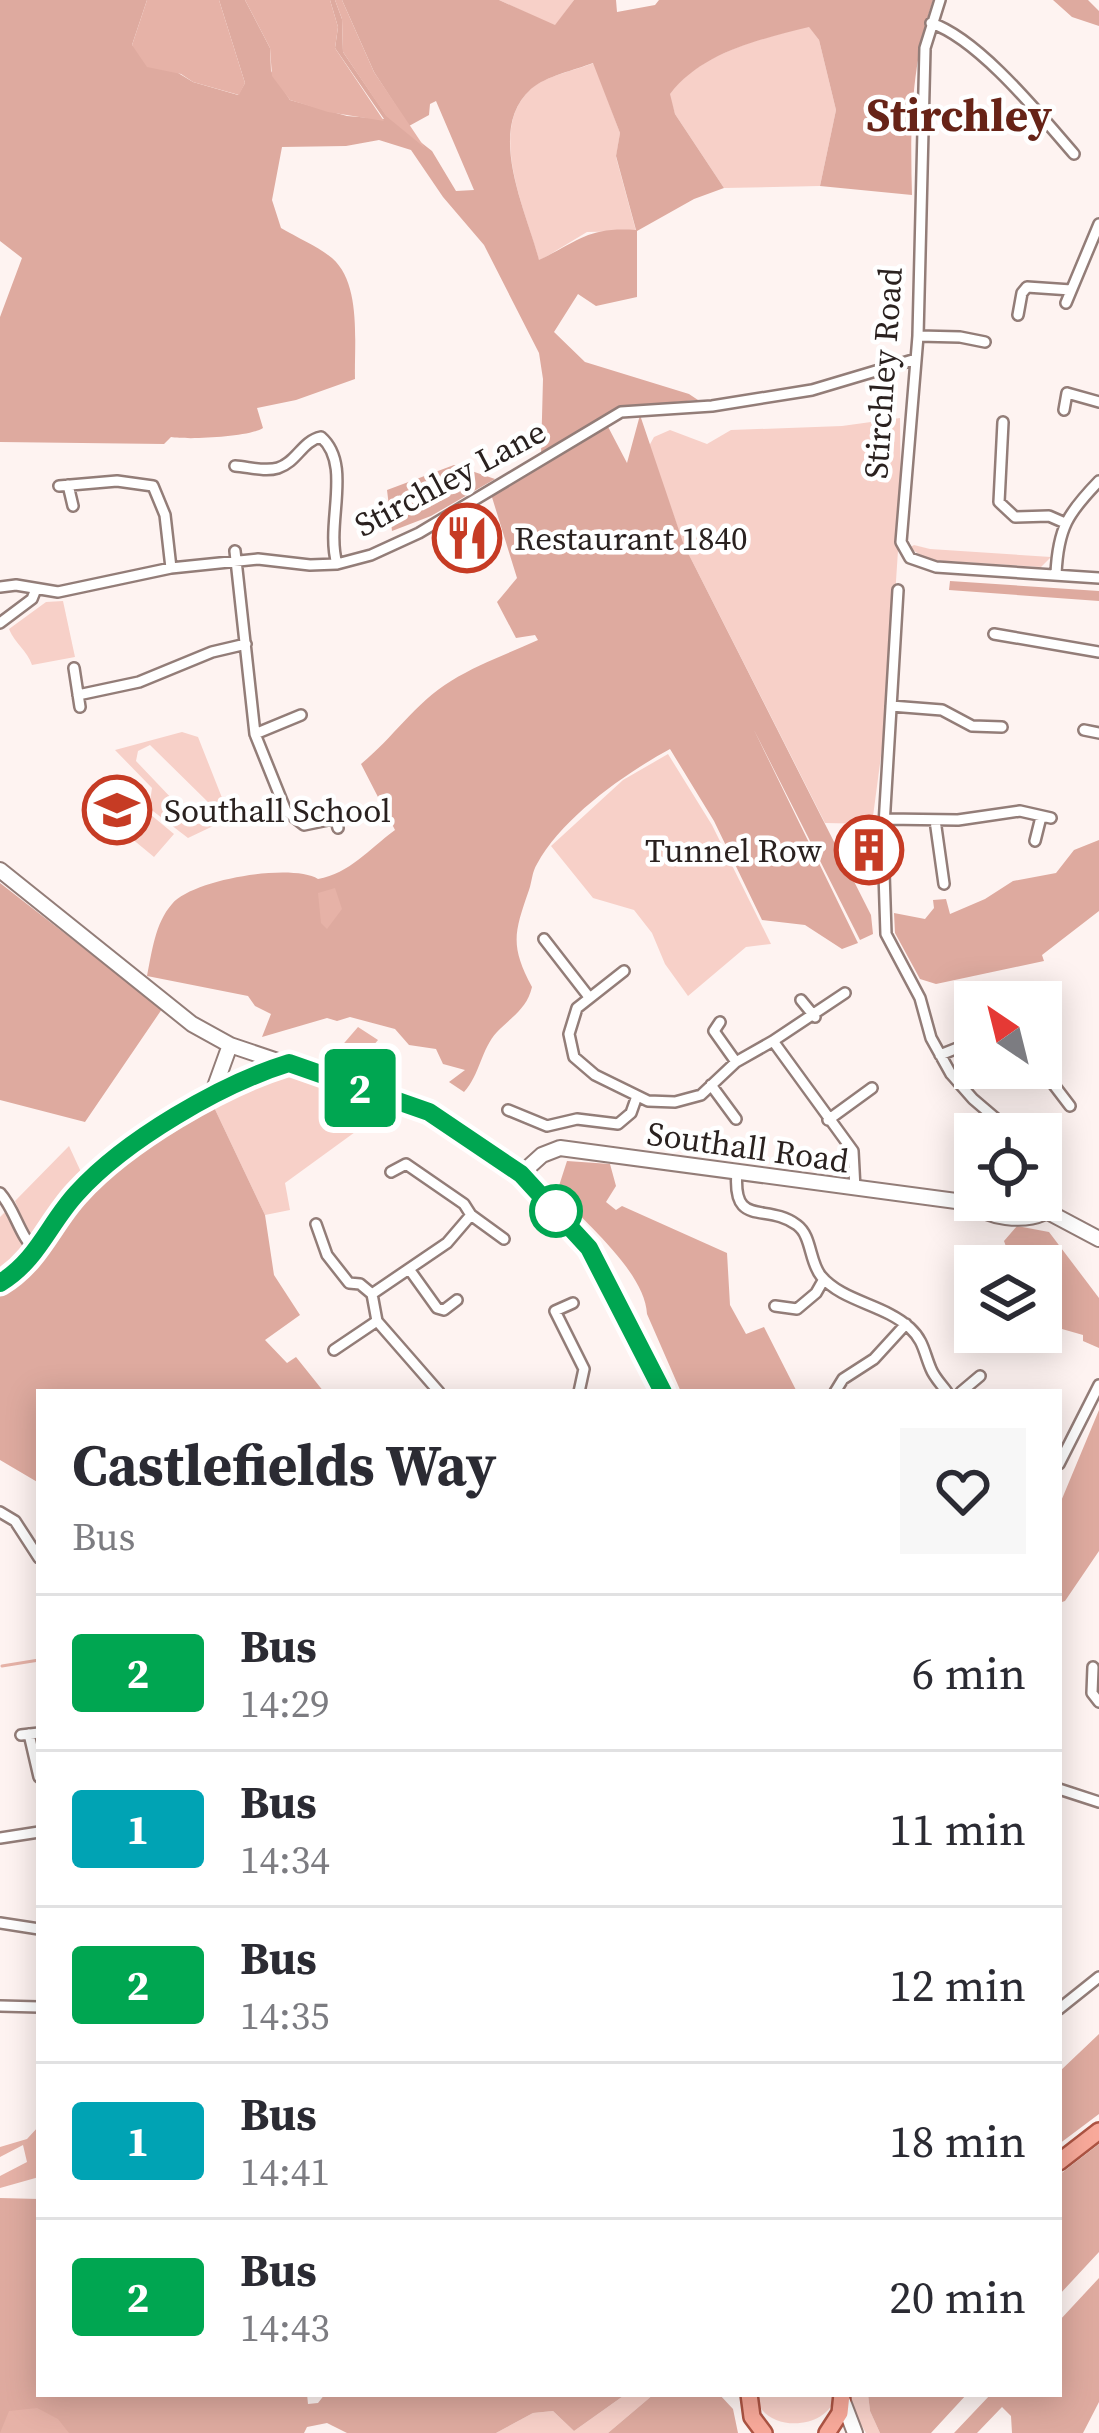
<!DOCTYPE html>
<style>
body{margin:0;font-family:"Source Serif 4",serif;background:#f7f7f7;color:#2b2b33;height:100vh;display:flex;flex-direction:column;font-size:45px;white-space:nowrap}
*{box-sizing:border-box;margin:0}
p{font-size:39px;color:#7c7c81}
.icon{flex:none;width:66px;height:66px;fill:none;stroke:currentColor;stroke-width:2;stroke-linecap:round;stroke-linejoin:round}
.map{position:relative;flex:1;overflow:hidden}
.drawer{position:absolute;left:36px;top:1389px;width:1026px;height:1008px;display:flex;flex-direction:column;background:#fff;border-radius:0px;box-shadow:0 6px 30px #0003}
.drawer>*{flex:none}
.badge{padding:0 24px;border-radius:9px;font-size:42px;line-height:78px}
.needle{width:78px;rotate:325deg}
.buttons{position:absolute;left:954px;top:981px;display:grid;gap:24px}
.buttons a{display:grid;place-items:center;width:108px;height:108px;border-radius:0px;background:#fff;box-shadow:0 6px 30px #0003;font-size:60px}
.map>.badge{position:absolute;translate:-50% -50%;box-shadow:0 0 0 6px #fff}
.round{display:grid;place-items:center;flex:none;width:126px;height:126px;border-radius:0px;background:#f7f7f7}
.overview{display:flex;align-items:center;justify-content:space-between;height:204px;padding:0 36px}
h1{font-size:57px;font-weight:700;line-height:90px}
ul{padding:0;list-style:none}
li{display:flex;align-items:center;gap:36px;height:156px;padding:0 36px;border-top:3px solid #e1e1e2}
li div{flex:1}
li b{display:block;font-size:45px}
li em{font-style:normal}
li .badge{min-width:132px;font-weight:700;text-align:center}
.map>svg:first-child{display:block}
.green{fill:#f7d0c8;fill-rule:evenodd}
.forest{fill:#deaa9f;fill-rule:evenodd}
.water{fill:#e6b2a7}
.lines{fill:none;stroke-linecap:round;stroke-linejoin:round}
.stream{stroke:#e6b2a7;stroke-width:3}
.street-casing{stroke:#937d78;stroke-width:14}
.secondary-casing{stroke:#937d78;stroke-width:18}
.primary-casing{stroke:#ad5443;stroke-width:20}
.street{stroke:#fff;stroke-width:9}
.secondary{stroke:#fff;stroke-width:14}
.primary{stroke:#f8a99a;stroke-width:15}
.line-casing{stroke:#fff;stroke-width:27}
.line{stroke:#00a651;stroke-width:18}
.stop-dot{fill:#fff;stroke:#00a651;stroke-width:6}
.labels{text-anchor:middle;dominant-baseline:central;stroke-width:9;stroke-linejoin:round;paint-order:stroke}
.street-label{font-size:33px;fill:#2a211f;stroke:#fff}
.poi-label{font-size:33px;fill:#2a211f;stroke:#fff;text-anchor:start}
.district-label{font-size:45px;font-weight:bold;fill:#672317;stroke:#fff}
</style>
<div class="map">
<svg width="1099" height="2433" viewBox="0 0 1099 2433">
<rect width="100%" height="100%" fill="#fef3f1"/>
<path class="green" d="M499,0H574L555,26Z
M809,26L819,40L836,110L820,186L724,188L675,114L669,94C702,52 760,39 809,26Z
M594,63L620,133L616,157L636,231L587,232L539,261C527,212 485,129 532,88C546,76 576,70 594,63Z
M900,418L901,505L888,703L872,824L825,823L684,545L649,446L654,437L670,430L707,444L731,430L842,426Z
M914,545L930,549L1051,557L1041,567L929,560L909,548Z
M63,601L75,657L32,665C27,650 15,644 9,629L46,602Z
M182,732L198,737L230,818L188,838L149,808L152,788L115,750ZM150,745L212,806L211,817L199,824L195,823L136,761L138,751Z
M668,754L712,825L771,944L746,947L688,996L665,964L652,933L634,910L593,898L551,846L623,780Z
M139,805L174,834L154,857L119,828Z
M314,1075L338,1082V1103L384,1111L285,1183L290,1210L265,1215L212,1103L265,1079Z
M69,1146L81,1172L35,1247L15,1201Z
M7,1210L33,1251L28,1260L0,1272V1217Z
M626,2394H654L608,2433H496L533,2413L553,2411L574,2431Z
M756,2394H836C829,2433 759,2433 756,2394Z
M851,2394H868L870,2411L880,2433H866L852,2409Z"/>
<path class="forest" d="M0,0H147L132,45L193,82L238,95L245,83L219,0H245L270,48L271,71L290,100L347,116L384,119L335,48L338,27L330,0H335L342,19L343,52L386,115L432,151L456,191L474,190L436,101L430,104L429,115L409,126L374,72L342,0H499L555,25L574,0H616L617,12L655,5L659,0H933C911,65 910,127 912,195L820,186L836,110L819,40L809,27C761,39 702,52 670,94L675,114L724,188L694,199L637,231V297L596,306L578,294L554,332L585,362L689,394L698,400L617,407L541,455L543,379L539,353L484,245L443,197L411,150L379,140L346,146L282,147L272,200L281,228C298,238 317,246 332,258C362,284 354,344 355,379L296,400L257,408L263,428C250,437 188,440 171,437L164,444L0,442V317L22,258L0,241ZM593,63L620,133L616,156L636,230C588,227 581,240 539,260C527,212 485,130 531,89C546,76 575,70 593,63Z
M1053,0H1088L1099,11V26L1072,17Z
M640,415L684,545L871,915L873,934L860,940L754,730L858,943L842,949L805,925L762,920L714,821L670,749C624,774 562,818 537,864C532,872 532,881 529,890C514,933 510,946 532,987C527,1009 511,1017 497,1032C481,1049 480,1075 464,1092L449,1082L465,1070L443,1064L436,1049L409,1045L395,1029L350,1017L337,1021L327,1018L262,1037L271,1014L255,1006L248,996L147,976C152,952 155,923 172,904C193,879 292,863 318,879C350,873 368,850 395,830L361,764C393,738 415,703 451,681C478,664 510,653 538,640L535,635L516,638L497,602L517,578L491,494L605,421L627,463Z
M454,465L495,479L431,516L392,531L387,490Z
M950,581L1099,591V601L949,590Z
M1099,840V911L1042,955L1044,961L936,984L920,979L895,933L894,913L925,919L934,908L933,900L946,899L950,914L985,899L1013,881L1056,873L1074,850Z
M0,883L162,1009L85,1122L0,1100Z
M212,1103L265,1215L274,1275L300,1315L265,1340L287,1363L296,1357L324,1392H39V1483L0,1460V1291C45,1263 49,1233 80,1198C116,1159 168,1132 212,1103Z
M567,1161L610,1164L616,1186L606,1202L616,1210L622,1206L727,1253L730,1305L746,1334L764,1327L797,1392H681L647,1314C645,1272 584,1222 557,1192Z
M1017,1226L1049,1232L1099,1298V1348L1083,1341V1335L1041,1323V1266H1013L1004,1241Z
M1099,1410V1551L1065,1601L1059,1603V1506Z
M1099,2034V2114L1059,2144V2072Z
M1099,2144V2252L1059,2295V2175Z
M0,2198L39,2199V2394H307L308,2404L318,2403L325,2394H626L574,2431L553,2411L533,2413L496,2433H347L327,2423L307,2427L304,2433H0Z
M1099,2278V2402L1083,2433H1012L1011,2416L1002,2407L977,2433H954L991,2394H1059V2321Z
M654,2394H719L733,2409L738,2433H608Z
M868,2394H967L931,2433H880L870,2411Z"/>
<path class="water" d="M147,0H219L245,83L239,95L193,82L181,74L147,67L132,45Z
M245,0H330L338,27L335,48L384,121L328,112L290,100L272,76L270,48Z
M335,0H342L374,72L425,148L386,116L343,52L342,19Z
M335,888L342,909L327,929L321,923L318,893Z
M358,1027L378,1040L361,1060L338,1055L339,1049Z
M39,2126V2177L0,2188V2176L27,2162L23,2145L0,2157V2147L27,2139Z
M37,2408L58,2419L69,2433H0L9,2411Z"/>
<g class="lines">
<path class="stream" d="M2,1666L39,1660"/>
<defs>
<path id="street" d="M940,0L925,48L918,336L901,542L910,558L936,567L1099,578
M931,23C979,39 1040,115 1074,154
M1066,303L1099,224
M1018,315L1022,293L1027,287L1071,290
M918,336L960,337L985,342
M1064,410L1067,393L1099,402
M1003,422L999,502L1015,517L1049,516L1065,523
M235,466C249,467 265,472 278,468C297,462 302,441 321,437C353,465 325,523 337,564
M68,485L73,506
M59,486L117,481L153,486L165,515L171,568
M235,551L255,734L286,811L304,825L333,819
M1056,574C1058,528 1068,513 1099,481
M0,587L16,585L58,592L171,568L258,559L310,565L337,564L371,555L419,533L621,412L712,406L812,390L916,359
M898,590L883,842L886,934L920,998L931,1038L951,1074L973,1099L1014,1134
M0,623L32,599L36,589
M994,634L1099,652
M74,668L80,707
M78,695L139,682L212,652L246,644
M891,706L942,710L972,726L1002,727
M1084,730L1099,733
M255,734L301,715
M333,809L338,828
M885,819L958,820L1020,811L1051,818
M935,820L944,884
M1035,841L1041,817
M544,939L589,997
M624,971L577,1008L569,1034L574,1057L595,1075L648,1101L675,1102L701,1095L736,1062L773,1041L853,1151L855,1189
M801,1000L815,1017
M720,1022L714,1031L736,1062
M773,1041L845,993
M940,1055L975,1041
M1041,1068L1070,1106
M711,1085L736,1119
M508,1110L547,1126L577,1119L618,1124L631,1113L637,1096
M828,1120L872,1088
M1041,1164L1047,1191L1043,1213
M737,1172C732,1229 766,1202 797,1225C812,1236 809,1261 821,1276C843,1302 884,1304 910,1328C924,1341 924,1353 931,1369C934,1377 942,1385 947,1392
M0,1193C16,1211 19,1236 37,1252
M471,1215L504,1239
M316,1224L327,1255L349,1283L360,1284L372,1294
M409,1269L437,1308L444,1310L457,1300
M372,1294L447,1243L471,1215L464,1204L406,1164L391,1172
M372,1294L377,1321L439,1392
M573,1303L555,1311L584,1369L579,1392
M775,1306L797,1309L816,1293L824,1279
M334,1350L377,1321
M835,1392L843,1379L874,1359L906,1324
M961,1392L980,1376
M1059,1464L1099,1385
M0,1512L15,1521L39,1558
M1093,1667L1092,1693L1099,1702
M29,1734L39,1777
M21,1735L39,1733
M1059,1789L1099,1802
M0,1838L39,1832
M0,1923L39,1929
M0,2006L39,2007
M1059,2009L1099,1977"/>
<path id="secondary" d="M0,870L192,1024L230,1045L429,1112L521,1174L589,1248L663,1392
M213,1092L230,1045
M521,1174L542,1155L560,1148L971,1203L976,1200
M1005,1200L1035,1205L1099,1239
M971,1203C988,1218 1023,1222 1043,1213
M0,1283C38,1260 49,1223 77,1193C125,1141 222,1083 288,1063
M842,2399L855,2433"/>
<path id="primary" d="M1059,2162L1099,2131
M749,2394L752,2417L764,2433
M827,2433L840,2413L842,2394"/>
</defs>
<use href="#street" class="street-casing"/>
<use href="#secondary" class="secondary-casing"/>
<use href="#primary" class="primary-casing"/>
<use href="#street" class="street"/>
<use href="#secondary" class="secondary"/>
<use href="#primary" class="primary"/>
</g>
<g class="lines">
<defs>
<path id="line" d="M0,1283C38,1260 49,1223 77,1193C125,1140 221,1084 289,1063L429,1112L521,1174L589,1248L663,1392"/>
</defs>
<use href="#line" class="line-casing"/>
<use href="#line" class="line"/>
</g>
<defs>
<symbol id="restaurant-ring" viewBox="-11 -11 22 22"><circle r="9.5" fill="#fff" stroke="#c63b24" stroke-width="1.5"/><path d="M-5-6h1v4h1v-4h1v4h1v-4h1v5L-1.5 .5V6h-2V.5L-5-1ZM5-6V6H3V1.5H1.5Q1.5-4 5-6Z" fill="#c63b24"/></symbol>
<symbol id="school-ring" viewBox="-11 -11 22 22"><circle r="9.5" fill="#fff" stroke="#c63b24" stroke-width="1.5"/><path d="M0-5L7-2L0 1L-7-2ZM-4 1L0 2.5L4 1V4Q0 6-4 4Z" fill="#c63b24"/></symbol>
<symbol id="building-ring" viewBox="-11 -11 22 22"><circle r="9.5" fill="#fff" stroke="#c63b24" stroke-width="1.5"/><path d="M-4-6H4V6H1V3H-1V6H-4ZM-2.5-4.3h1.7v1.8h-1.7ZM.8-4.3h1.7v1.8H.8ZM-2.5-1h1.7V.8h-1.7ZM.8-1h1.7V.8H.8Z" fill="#c63b24"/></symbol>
</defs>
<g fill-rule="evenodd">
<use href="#restaurant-ring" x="429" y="500" width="76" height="76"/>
<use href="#school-ring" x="79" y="772" width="76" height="76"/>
<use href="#building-ring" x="831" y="812" width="76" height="76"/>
</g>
<circle class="stop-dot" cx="556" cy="1211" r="24"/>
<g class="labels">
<g class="street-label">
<text transform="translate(883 373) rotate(-86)">Stirchley Road</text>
<text transform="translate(450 478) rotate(-28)">Stirchley Lane</text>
<text transform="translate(748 1147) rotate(8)">Southall Road</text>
</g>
<g class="poi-label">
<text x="514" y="538">Restaurant 1840</text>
<text x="164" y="810">Southall School</text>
<text x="822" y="850" text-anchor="end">Tunnel Row</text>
</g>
<g class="district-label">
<text x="959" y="115">Stirchley</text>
</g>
</g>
</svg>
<div class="buttons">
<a><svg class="needle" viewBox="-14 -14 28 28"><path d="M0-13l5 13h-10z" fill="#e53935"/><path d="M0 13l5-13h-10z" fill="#7c7c81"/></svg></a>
<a><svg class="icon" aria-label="locate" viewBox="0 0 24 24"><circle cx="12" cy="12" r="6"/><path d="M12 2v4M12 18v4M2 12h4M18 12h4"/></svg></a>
<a><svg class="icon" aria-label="layers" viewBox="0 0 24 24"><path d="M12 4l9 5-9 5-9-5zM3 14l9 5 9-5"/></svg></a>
</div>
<b class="badge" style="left:360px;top:1088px;background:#00a651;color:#fff">2</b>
<section class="drawer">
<div class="overview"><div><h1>Castlefields Way</h1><p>Bus</p></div><a class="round"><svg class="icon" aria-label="heart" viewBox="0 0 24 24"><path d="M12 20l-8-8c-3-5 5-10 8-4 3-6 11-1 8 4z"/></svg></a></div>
<ul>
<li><span class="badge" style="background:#00a651;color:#fff">2</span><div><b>Bus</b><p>14:29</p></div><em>6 min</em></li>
<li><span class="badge" style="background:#00a3b4;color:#fff">1</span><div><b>Bus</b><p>14:34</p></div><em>11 min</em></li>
<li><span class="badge" style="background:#00a651;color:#fff">2</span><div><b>Bus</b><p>14:35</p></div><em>12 min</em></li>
<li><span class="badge" style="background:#00a3b4;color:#fff">1</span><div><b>Bus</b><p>14:41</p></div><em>18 min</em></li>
<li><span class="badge" style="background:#00a651;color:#fff">2</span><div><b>Bus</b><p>14:43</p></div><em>20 min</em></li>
</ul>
</section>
</div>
